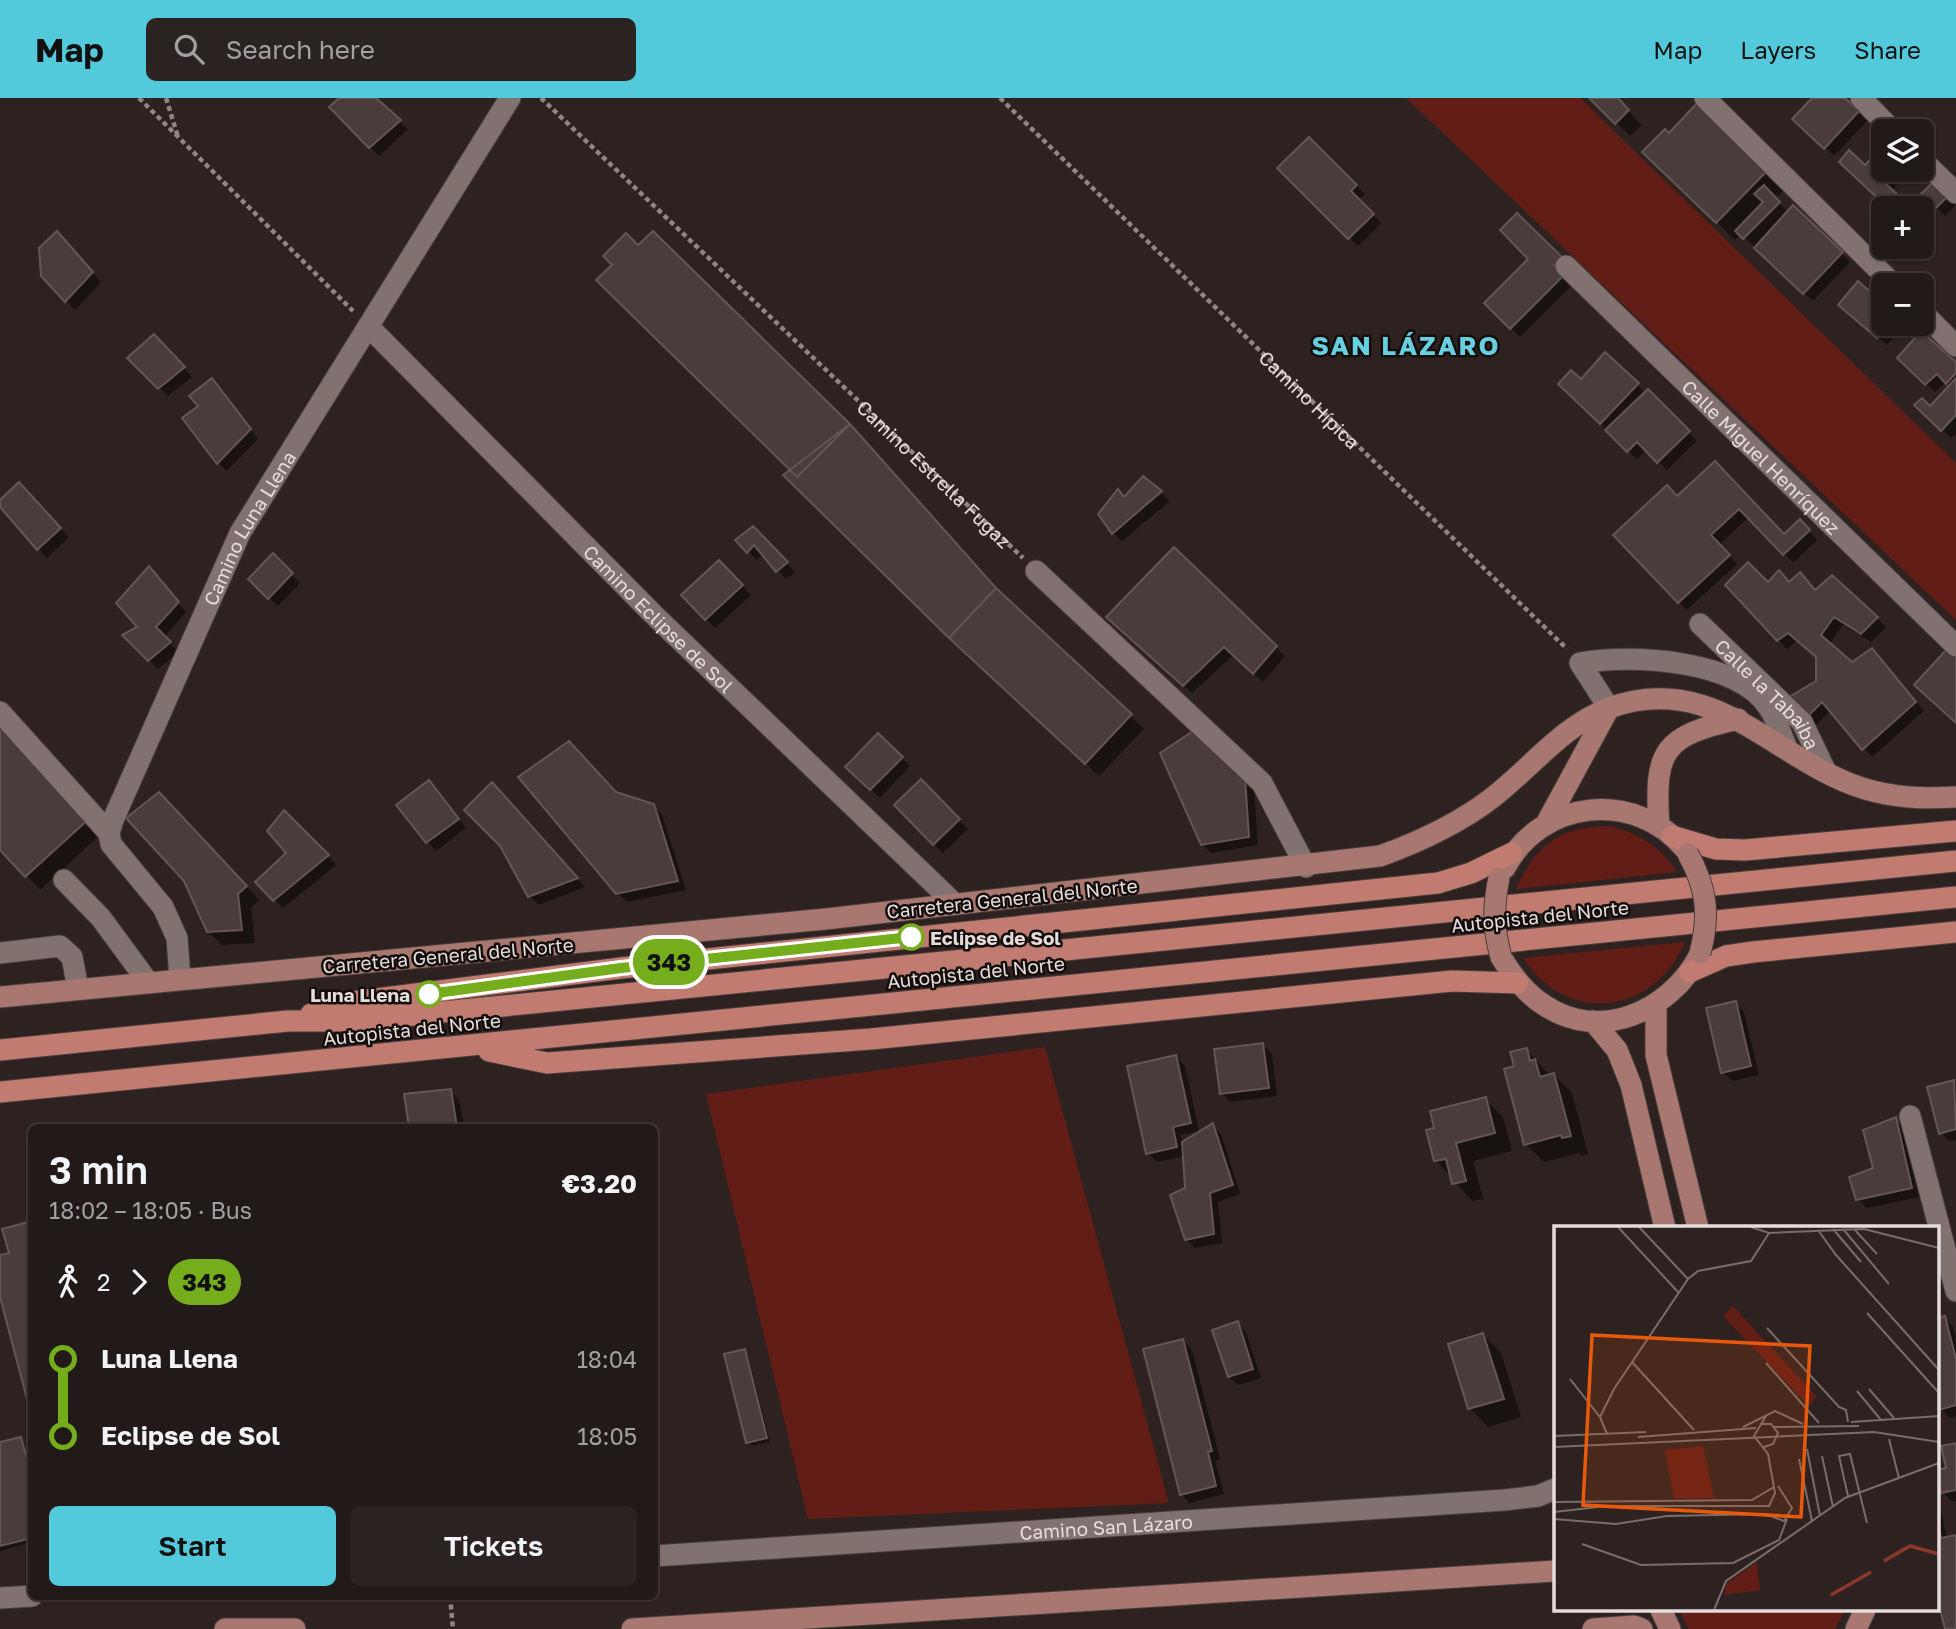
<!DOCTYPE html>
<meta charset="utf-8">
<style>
body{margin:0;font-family:"Golos Text",sans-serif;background:#2a2321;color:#f1f3f6;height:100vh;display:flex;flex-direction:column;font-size:26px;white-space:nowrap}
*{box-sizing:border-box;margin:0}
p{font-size:23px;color:#a2a1a2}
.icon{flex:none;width:38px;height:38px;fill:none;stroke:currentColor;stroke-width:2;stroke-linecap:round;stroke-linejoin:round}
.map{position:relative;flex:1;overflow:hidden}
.side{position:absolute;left:28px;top:1026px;width:630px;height:476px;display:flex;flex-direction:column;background:#221a18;border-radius:10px;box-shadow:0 2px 5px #0004,0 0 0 2px #3f3837}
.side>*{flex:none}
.badge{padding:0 14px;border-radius:23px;font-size:24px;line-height:46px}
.controls{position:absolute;left:1871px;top:21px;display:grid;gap:14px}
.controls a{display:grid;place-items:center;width:63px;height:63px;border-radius:10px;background:#221a18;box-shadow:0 2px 5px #0004,0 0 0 2px #3f3837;font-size:35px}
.map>.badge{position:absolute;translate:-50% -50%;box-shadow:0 0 0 4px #fff}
.legs{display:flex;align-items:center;gap:10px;height:77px;padding:0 21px;font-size:23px}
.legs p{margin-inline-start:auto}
.summary{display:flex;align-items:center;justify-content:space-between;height:119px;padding:0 21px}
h1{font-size:38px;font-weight:600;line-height:52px}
.action{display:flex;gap:14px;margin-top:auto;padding:14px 21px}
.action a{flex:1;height:80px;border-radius:10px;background:#53cadc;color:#111;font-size:28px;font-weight:600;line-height:80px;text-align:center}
.action a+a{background:#2a2321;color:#f1f3f6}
ul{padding:0 21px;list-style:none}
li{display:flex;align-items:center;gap:24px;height:77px;font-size:26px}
li i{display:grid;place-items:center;width:10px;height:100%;margin:0 9px;background:currentColor}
li i::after{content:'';width:18px;height:18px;margin:-9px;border:5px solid;border-radius:50%;background:#221a18}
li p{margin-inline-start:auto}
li:first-child i{background:linear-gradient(#0000 50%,currentColor 0)}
li:last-child i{background:linear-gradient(currentColor 50%,#0000 0)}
header{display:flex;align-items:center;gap:42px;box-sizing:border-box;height:98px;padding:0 35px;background:#53cadc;color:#111}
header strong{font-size:33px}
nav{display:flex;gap:38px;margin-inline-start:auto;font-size:24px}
.search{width:490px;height:63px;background:#2a2321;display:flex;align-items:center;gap:18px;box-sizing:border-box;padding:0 24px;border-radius:10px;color:#a2a1a2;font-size:26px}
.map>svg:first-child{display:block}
.green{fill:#621d17}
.shadow{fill:#0007}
.building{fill:#493c3a;stroke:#635653;stroke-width:2}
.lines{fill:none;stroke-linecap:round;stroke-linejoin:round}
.minor-casing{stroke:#483e3c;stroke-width:23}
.major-casing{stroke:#483e3c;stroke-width:23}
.highway-casing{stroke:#483e3c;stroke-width:23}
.path{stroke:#8f8583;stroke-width:4.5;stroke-dasharray:5 3.5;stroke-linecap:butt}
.minor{stroke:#817270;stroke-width:21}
.major{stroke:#a87770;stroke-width:21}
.highway{stroke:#c27b70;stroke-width:21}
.major-bridge-casing{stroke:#483e3c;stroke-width:23;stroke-linecap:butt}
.major-bridge{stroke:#a87770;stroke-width:21}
.line-1-casing{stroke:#fff;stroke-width:16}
.line-1{stroke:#75ad1c;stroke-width:10}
.stop-1-dot{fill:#fff;stroke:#75ad1c;stroke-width:3.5}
.labels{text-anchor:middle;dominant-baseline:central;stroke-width:5;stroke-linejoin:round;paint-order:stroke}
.street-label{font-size:19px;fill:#e5dddc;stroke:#130d0c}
.stop-label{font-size:19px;font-weight:bold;fill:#e5dddc;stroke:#130d0c;text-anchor:start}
.district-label{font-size:26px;font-weight:bold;letter-spacing:2px;fill:#66d0e0;stroke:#130d0c}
.inset-river{fill:none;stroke:#8c372e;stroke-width:3.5}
.inset-road{fill:none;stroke:#776d6b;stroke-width:2}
.view{fill:#e8590c;fill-opacity:0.15;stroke:#e8590c;stroke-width:3.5}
.inset-edge{fill:none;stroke:#e5dddc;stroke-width:3.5}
</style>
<header>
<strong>Map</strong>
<div class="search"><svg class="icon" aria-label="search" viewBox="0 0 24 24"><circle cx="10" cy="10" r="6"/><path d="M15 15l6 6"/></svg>Search here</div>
<nav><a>Map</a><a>Layers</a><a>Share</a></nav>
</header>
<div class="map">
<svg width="1956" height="1531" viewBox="0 0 1956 1531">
<rect width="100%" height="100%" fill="#2e2220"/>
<path class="green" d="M1406,0H1580L1956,365V522Z
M1608,728C1639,735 1659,747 1677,774L1516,791C1536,747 1559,729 1608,728Z
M1685,844C1654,917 1567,928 1523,860Z
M1045,949L1169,1405L808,1421L706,996Z
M1679,1512H1845L1835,1531H1689Z"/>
<path class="shadow" d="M341,0H374L408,31L379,58L331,9Z
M1592,0H1615L1642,27L1630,38Z
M1814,0H1843L1867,23L1834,58L1795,21Z
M1699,6L1786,90L1775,101L1789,115L1793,110L1850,164L1813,203L1741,136L1735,142L1645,54L1669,37Z
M1309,41L1365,96L1358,102L1381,125L1358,148L1280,70Z
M1883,50V72H1911L1891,93L1909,110H1890L1841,64L1865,69Z
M1935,85L1956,106L1945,118L1923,96Z
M1502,132L1569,169L1572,187L1520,239L1486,205L1531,161Z
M65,144L101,184L75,212L42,177Z
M1883,207V226L1905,227L1887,247L1849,215Z
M162,247L192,279L168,298L130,260Z
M1606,257L1646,295L1648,293L1697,343L1667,372L1646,352L1637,361L1560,286L1581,284Z
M1899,259L1956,266V335L1951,340L1917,307L1930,310L1951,288L1946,284L1935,294Z
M212,282L258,341L227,373L218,364L200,308Z
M1715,365L1784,438L1800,423L1817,442L1793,465L1749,419L1719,447L1737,466L1687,512L1616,437L1677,400Z
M1143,381L1170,403L1122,443L1113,435L1125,400Z
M28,395L69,439L47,460L0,407Z
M752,430L795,474L786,481L763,455L757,462L738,442Z
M1174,452L1285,558L1263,584L1234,556L1192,595L1117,528Z
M273,458L300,485L278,508L250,480Z
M719,464L751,497L715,530L683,497Z
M157,479L186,514L164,539L178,554L158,571L125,537L140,529Z
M1832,479L1886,529L1871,544L1843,527L1829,547L1852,567L1881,561L1924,613L1872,659L1831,612L1816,627L1808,618L1818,584V560L1797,543L1787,551L1727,487L1790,486L1816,494Z
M1004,499L1144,631L1099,678L965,553Z
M0,620L104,733L40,792L0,749Z
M1196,633L1254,691L1258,747L1211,755L1202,746Z
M878,637L910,668L880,700L848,669Z
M921,683L968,731L943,755L896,707Z
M429,684L466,730L436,753L399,707Z
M500,695L585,789L539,807L530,798L502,747Z
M616,695L653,708L662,717L686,792L627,804L618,795Z
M172,710L259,802L251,810L255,845L222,847L208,833Z
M284,714L336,767L283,810L257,784L289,755Z
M1735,905L1744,914L1759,977L1732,983L1723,974Z
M1263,947L1272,956L1277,998L1230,1004L1222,995Z
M1527,952L1550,978L1554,977L1572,995L1588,1056L1582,1058L1579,1055L1544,1064L1526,1046L1516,969Z
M1176,959L1185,968L1199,1033L1181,1037L1183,1046L1213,1028L1221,1036L1240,1096L1218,1104L1222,1145L1195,1150L1186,1141L1185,1058L1157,1064L1148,1055Z
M1953,984L1956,987V1042L1950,1043L1941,1035Z
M450,993L459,1002L464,1029H411Z
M1485,1001L1503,1019L1512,1053L1473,1063L1483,1101L1472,1103L1436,1062V1031Z
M1895,1021L1904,1030L1920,1099L1867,1110L1858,1101L1875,1072Z
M1944,1220L1953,1229L1956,1240V1318L1950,1320L1941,1311L1937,1296V1222Z
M1237,1225L1246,1234L1261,1280L1238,1287L1229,1279Z
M1483,1237L1501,1255L1521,1319L1488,1329L1470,1310Z
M1183,1243L1192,1252L1220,1361L1215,1363L1224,1396L1190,1405L1181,1396Z
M744,1253L748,1257L770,1344L752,1348L748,1344Z
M20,1340L32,1373V1444L0,1453V1346Z
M1956,1347V1403H1952L1943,1395Z
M1937,1411L1942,1417L1947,1441L1956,1439V1531H1947L1937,1492Z"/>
<path class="building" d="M339,0H376L401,22L369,50L329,9Z
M1589,0H1618L1629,12L1615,26Z
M1812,0H1845L1859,13L1824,51L1792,21Z
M1699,3L1769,71L1716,125L1642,54L1665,31L1669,35Z
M1309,39L1357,87L1351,93L1374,116L1348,141L1277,70Z
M1883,48V72H1894L1883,83L1904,103L1897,110H1888L1839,64L1849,52L1865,67Z
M1935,82L1949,97L1935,111L1921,96Z
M1764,87L1780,104L1743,141L1735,133L1763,104L1754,96Z
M1793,107L1843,154L1803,196L1754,150Z
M1517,115L1562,159L1554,167L1564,177L1510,231L1484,205L1528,161L1500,132Z
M57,133L93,174L65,204L41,178L39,150Z
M653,133L850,326L797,379L596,182L612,167L603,158L626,135L638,147Z
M1858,183L1883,205V226H1890L1877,240L1838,207Z
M1921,233L1956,264V275L1946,286L1937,276L1925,287L1897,260Z
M154,236L185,269L158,291L127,260Z
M1605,254L1639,285L1600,326L1558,286L1571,272L1581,281Z
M212,280L251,331L217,366L182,320L198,308L189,298Z
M1956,280V317L1941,333L1914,307L1922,300L1930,308Z
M1648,291L1690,333L1657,365L1637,344L1627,354L1605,332Z
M850,326L996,490L949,540L783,377Z
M1715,363L1784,436L1800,421L1810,432L1783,457L1739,411L1711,437L1730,457L1678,505L1613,437L1667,387L1677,398Z
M1143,378L1162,393L1112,436L1098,416L1118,391L1124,399Z
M19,384L61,430L37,452L0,409V402Z
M753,428L788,464L776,474L754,447L747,455L735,442Z
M1174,449L1277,548L1253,576L1224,549L1183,588L1106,519Z
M273,455L293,475L268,501L248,481Z
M719,462L743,487L705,522L681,497Z
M1748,464L1768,484L1779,472L1789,484L1800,474L1815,492L1832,477L1878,519L1861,536L1834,519L1821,537L1852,564L1872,550L1916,604L1862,652L1822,604L1807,619L1789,599L1816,583V559L1788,535L1777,543L1725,487Z
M149,468L179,504L156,529L171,544L148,563L122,537L137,529L116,505Z
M996,490L1132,616L1085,666L949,540Z
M1947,551L1956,559V625L1914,587Z
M0,619L91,719L25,779L0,752Z
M1196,631L1245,680L1249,739L1201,747L1160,655Z
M878,635L903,659L870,692L845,669Z
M569,643L616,694L654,706L678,783L616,796L518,679Z
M921,681L960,721L933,747L894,707Z
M429,682L459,721L426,745L396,707Z
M492,684L578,780L528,799L500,748L464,712Z
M159,694L247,788L238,796L242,832L207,834L184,783L126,720Z
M284,712L329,757L273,803L255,784L286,755L267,733Z
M1736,903L1751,968L1721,975L1706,910Z
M1263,945L1269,990L1220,996L1214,951Z
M1527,950L1530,963L1535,961L1540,979L1554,975L1571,1038L1562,1040L1561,1037L1524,1047L1504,971L1514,968L1510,954Z
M1176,957L1191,1025L1173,1029L1177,1049L1146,1056L1127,968Z
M1954,982L1956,1031L1939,1036L1927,989Z
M451,991L457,1029H409L404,996Z
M1486,999L1495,1035L1456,1045L1466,1083L1452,1086L1446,1061L1434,1063L1426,1032L1434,1030L1430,1013Z
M1896,1019L1912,1090L1856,1102L1849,1079L1873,1070L1863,1032Z
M1213,1025L1233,1087L1210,1095L1214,1136L1185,1142L1170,1097L1185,1090L1182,1044Z
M32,1123V1320L0,1199V1157L9,1155L2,1131Z
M1945,1218L1956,1261V1307L1939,1312L1937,1220Z
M1238,1223L1253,1271L1228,1279L1212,1232Z
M1483,1235L1504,1301L1468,1311L1448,1246Z
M1183,1241L1212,1353L1208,1354L1216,1388L1180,1397L1143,1251Z
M745,1251L767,1340L746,1345L724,1256Z
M21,1339L32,1380V1440L0,1448V1344Z
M1956,1345V1392L1941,1395L1937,1372L1946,1370L1941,1348Z
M1937,1419L1941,1440L1956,1437V1531H1945L1937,1499Z"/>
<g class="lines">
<defs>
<g id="minor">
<path d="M1705,0L1894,187"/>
<path d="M1861,0L1893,33"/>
<path d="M1922,62L1956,95"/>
<path id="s3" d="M1566,168L1956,548"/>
<path d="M1922,214L1956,248"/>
<path id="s4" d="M369,229L653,516L955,806"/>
<path d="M1036,473L1262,685L1306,769"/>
<path id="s5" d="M1700,526L1802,624L1826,674"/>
<path d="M1609,610L1580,565C1630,556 1739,561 1769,610C1777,622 1781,637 1787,650"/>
<path d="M0,614L109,735"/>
<path d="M64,782L101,820L148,884"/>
<path d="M0,855L60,848L72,859L78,891"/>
<path id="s6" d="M180,881L177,840L163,809L111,746L109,735L113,722L240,435L510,0"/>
<path d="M1910,1018L1956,1193"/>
<path id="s7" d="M654,1458L1505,1402L1538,1398L1555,1391"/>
<path d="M0,1500L32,1498"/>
</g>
<path id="major" d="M1547,724L1609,610
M1659,727C1654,652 1663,638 1738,621
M1505,770C1541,701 1635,691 1685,751
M1501,859C1513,878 1525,895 1544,907C1600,945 1670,913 1699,858
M0,899L826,821L1380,758C1419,744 1458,726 1492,700C1531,670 1562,628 1609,610C1715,572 1773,661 1862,690C1894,700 1923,701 1956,699
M1656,907V957L1698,1130
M1593,923L1617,952L1631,987L1665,1130
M1661,1512L1670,1531
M225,1531H295
M632,1531L1555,1473
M1593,1531L1634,1528L1642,1531
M1856,1531L1865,1512"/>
<path id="highway" d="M1672,738L1716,751L1745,752L1956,733
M1690,874L1726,858L1753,854L1956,834
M311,916L352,904L621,870L1438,785L1471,775L1512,755
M0,952L288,923H353L1956,763
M489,953L547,965L871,941L1452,883L1518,885
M0,994L1956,799"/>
</defs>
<use href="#minor" class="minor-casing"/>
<use href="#major" class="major-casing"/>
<use href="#highway" class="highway-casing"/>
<g class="path">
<path d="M139,0L353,213"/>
<path d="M166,0L178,39"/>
<path id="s1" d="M541,0L1023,460"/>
<path id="s2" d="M1000,0L1567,551"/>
<path d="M450,1498L453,1531"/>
</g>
<use href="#minor" class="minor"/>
<use href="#major" class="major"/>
<use href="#highway" class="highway"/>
<defs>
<path id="major-bridge" d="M1688,756C1707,790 1710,818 1700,855
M1499,780C1493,809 1493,830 1501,859"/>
</defs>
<use href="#major-bridge" class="major-bridge-casing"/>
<use href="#major-bridge" class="major-bridge"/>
</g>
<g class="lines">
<defs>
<path id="line-1" d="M429,896L621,870L911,839"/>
</defs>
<use href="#line-1" class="line-1-casing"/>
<use href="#line-1" class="line-1"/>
</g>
<g class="stop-1-dot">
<circle cx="911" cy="839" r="12"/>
<circle cx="429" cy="896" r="12"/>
</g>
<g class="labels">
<g class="street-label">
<text stroke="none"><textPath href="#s2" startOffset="432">Camino Hípica</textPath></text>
<text stroke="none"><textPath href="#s3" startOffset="273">Calle Miguel Henríquez</textPath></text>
<text stroke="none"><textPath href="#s1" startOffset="544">Camino Estrella Fugaz</textPath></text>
<text stroke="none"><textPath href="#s6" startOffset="504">Camino Luna Llena</textPath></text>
<text stroke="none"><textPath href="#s4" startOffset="411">Camino Eclipse de Sol</textPath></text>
<text stroke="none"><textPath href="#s5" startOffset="98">Calle la Tabaiba</textPath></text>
<text transform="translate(1012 800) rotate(-6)">Carretera General del Norte</text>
<text transform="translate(1540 818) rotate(-6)">Autopista del Norte</text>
<text transform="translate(448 857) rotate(-5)">Carretera General del Norte</text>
<text transform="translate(976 874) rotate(-6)">Autopista del Norte</text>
<text transform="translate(412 931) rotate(-6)">Autopista del Norte</text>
<text stroke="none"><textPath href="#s7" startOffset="453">Camino San Lázaro</textPath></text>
</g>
<g class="stop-label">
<text x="930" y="839">Eclipse de Sol</text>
<text x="410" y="896" text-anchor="end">Luna Llena</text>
</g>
<g class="district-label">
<text x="1406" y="247">SAN LÁZARO</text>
</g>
</g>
<g transform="translate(1554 1128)">
<rect width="385" height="385" fill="#2e2220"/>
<path d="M179,80L263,171L255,180L169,90ZM149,220L160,272H120L111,224ZM203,336L206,364L170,369L173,357Z" fill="#621d17"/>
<path class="inset-river" d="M330,335L356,320L385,328M277,369L317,346"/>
<path class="inset-road" d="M64,1L124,66M85,1L134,53M197,1L215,7L310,3L385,22M279,3L307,36M289,3L335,58M300,3L323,28M264,4L282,29L385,144M313,87L385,167M213,102L285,181L292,184L294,196M78,136L140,204M212,137L265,197M16,153L46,191M315,163L340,192M303,165L327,194M297,196L385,190M206,198H217L224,207L219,218L210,221M189,201L221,185L249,198M220,201L305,200M53,208L46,191L60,163L134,53L144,45L197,35L215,7M0,210L92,206M84,211L202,202M335,213L345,252M0,221L320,206L385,216M253,223L266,290M268,230L279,281M245,233L258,295M294,270L285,230L296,228L313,297M0,276L198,274L220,261M0,286L53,280H215L221,267L214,228L200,210L212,190M0,293L62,298L113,290L211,288L230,295L238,282L224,260M28,318L87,339L179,337L225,314L233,293M160,384L172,355L291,272L385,237"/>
<path class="view" d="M38,109L256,120L247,291L29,279Z"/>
<rect width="385" height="385" class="inset-edge"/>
</g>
</svg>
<div class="controls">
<a><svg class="icon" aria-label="layers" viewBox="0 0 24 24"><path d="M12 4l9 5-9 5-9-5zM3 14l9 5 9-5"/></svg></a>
<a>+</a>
<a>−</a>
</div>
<b class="badge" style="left:669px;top:864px;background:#75ad1c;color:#111">343</b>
<section class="side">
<div class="summary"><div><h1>3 min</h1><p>18:02 – 18:05 · Bus</p></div><b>€3.20</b></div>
<div class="legs"><svg class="icon" aria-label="walk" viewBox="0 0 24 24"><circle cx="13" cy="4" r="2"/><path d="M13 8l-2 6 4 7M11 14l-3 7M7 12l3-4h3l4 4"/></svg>2<svg class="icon" aria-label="forward" viewBox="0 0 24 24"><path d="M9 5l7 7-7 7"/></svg><b class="badge" style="background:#75ad1c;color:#111">343</b></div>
<ul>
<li><i style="color:#75ad1c"></i><b>Luna Llena</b><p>18:04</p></li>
<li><i style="color:#75ad1c"></i><b>Eclipse de Sol</b><p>18:05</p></li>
</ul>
<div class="action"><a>Start</a><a>Tickets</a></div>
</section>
</div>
